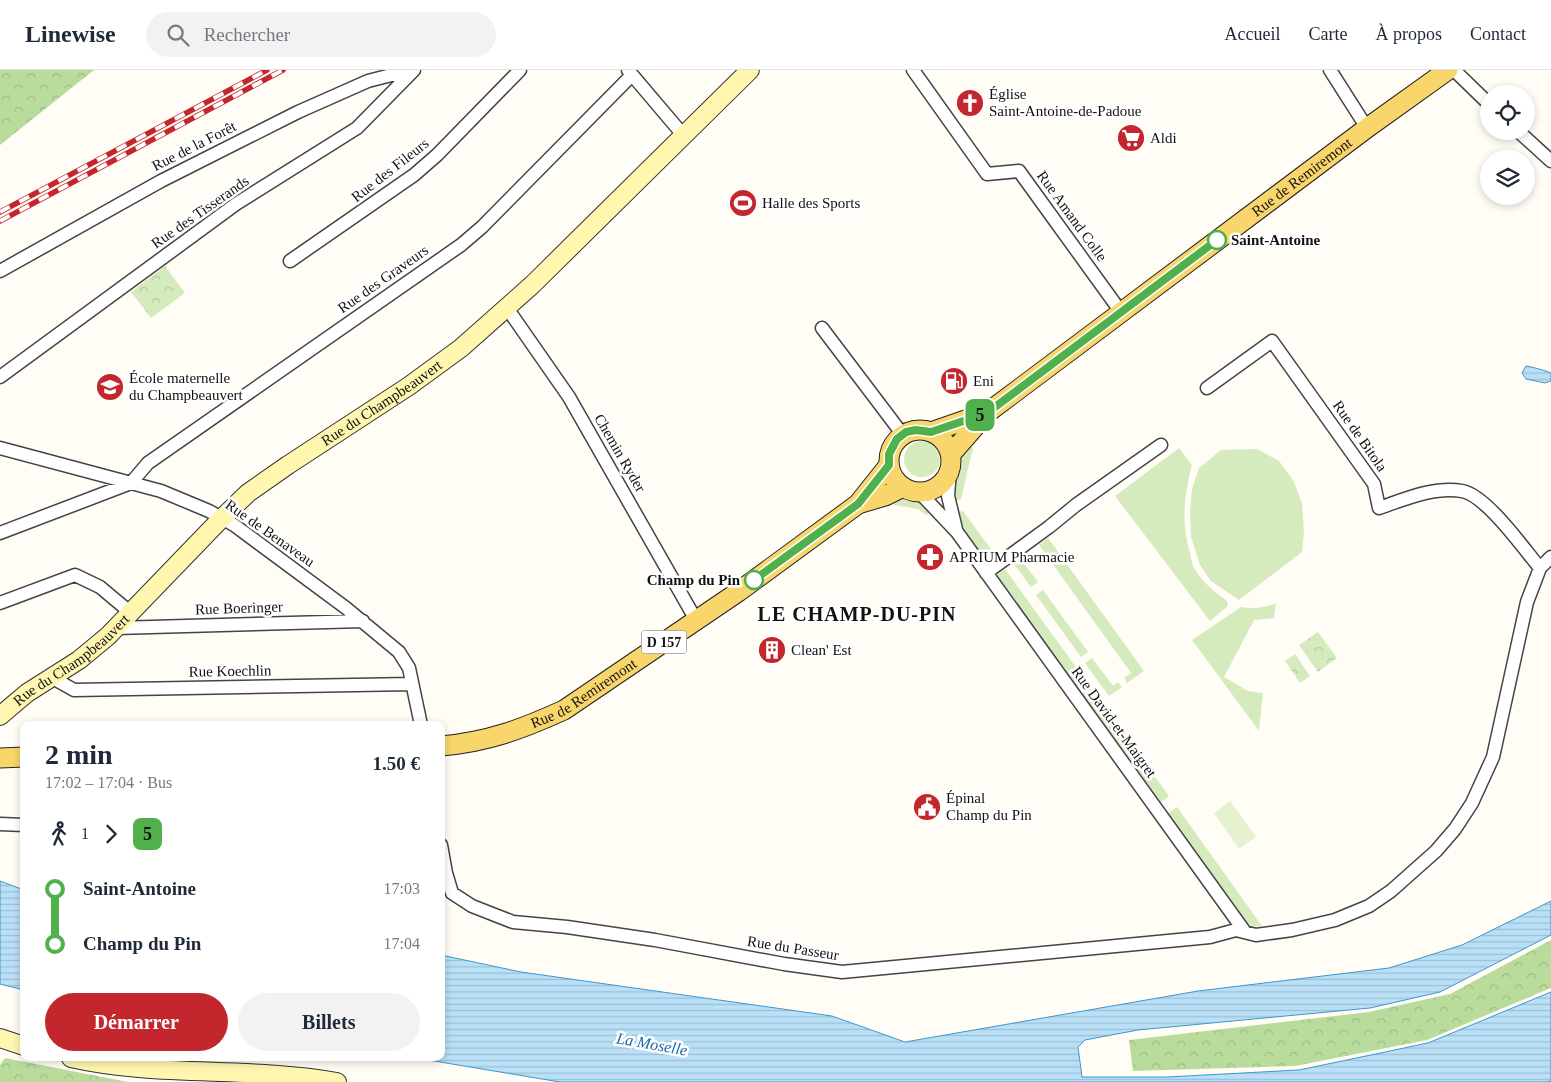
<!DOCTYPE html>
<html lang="fr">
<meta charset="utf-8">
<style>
body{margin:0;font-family:"Times New Roman",serif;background:#f2f2f3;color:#1f2937;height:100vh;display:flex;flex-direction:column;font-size:19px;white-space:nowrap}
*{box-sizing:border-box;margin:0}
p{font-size:16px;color:#747a83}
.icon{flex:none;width:28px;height:28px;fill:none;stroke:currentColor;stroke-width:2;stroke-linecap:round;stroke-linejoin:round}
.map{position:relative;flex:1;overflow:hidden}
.drawer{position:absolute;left:20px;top:651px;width:425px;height:340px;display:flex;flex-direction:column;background:#fff;border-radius:10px;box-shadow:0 2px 8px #0003}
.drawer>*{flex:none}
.badge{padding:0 10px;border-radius:8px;font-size:18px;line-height:32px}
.buttons{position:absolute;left:1480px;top:15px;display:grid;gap:10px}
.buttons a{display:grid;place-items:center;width:55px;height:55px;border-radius:50%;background:#fff;box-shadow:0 2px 8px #0003;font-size:25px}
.map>.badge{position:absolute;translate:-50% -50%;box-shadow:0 0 0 2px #fff}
.legs{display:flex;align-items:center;gap:8px;height:55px;padding:0 25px;font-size:16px}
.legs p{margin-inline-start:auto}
.headline{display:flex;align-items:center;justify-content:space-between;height:85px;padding:0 25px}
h1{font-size:28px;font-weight:600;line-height:38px}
.cta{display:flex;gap:10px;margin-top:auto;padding:10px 25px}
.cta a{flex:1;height:58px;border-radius:30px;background:#c4262e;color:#fff;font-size:20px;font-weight:600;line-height:58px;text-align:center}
.cta a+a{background:#f2f2f3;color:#1f2937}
ul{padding:0 25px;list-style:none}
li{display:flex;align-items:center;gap:18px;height:55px;font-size:19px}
li i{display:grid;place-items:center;width:8px;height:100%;margin:0 6px;background:currentColor}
li i::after{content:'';width:12px;height:12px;margin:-6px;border:4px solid;border-radius:50%;background:#fff}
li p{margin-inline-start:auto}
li:first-child i{background:linear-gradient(#0000 50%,currentColor 0)}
li:last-child i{background:linear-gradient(currentColor 50%,#0000 0)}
header{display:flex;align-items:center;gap:30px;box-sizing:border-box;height:70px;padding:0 25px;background:#fff;border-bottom:1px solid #e0e1e3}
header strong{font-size:24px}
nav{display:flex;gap:28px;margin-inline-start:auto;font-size:18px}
.search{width:350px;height:45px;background:#f2f2f3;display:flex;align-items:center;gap:12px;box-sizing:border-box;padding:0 18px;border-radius:28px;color:#747a83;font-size:19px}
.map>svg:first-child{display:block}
.grass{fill:#d5ebbd}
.forest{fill:url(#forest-crowns)}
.park{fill:url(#park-crowns)}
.pitch{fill:#e6f2cf}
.water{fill:url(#water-rules);stroke:#3f96cf}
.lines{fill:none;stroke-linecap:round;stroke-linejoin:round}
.street-casing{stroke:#444;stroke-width:15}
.secondary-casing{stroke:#333;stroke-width:20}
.primary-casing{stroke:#222;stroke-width:21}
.street{stroke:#fff;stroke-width:12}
.secondary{stroke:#fff6b0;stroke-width:18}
.primary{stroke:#f9d66b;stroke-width:19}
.rail-casing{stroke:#c4262e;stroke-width:5.5}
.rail{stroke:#fff;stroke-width:4;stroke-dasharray:11;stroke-linecap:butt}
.line-1-casing{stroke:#fff;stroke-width:11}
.line-1{stroke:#50b04b;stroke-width:8}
.stop-1-dot{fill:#fff;stroke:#50b04b;stroke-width:2.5}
.labels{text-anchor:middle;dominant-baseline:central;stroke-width:5;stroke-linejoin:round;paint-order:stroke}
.shield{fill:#fff;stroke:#585858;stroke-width:1}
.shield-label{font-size:14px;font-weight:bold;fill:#111}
.poi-label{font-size:15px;fill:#111;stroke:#fff;text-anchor:start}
.street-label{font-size:15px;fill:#111;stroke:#fff}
.stop-label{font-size:15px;font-weight:bold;fill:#111;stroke:#fff;text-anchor:start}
.water-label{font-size:16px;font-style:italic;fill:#1768a6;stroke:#fff}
.district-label{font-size:20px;font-weight:bold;letter-spacing:1px;fill:#111;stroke:#fff}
</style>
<header>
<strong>Linewise</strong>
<div class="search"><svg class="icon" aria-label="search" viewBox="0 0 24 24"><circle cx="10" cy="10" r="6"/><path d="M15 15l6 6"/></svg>Rechercher</div>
<nav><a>Accueil</a><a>Carte</a><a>À propos</a><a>Contact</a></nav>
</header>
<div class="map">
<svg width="1551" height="1012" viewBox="0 0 1551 1012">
<defs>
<pattern id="forest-crowns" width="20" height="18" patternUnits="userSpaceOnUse" patternTransform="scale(1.25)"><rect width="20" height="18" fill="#b9dc9c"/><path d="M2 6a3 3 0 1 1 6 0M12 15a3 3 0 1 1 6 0" fill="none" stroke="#9ebc85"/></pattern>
<pattern id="park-crowns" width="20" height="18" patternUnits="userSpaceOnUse" patternTransform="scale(1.25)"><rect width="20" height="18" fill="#d5ebbd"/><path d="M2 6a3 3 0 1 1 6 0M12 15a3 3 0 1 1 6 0" fill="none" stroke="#b6c8a1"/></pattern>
<pattern id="water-rules" width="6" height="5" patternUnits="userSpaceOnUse" patternTransform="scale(1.25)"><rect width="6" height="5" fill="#b9e0f7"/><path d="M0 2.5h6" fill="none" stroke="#9ebfd3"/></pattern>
</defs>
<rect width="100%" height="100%" fill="#fffdf5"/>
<path class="grass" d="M904 389a18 18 0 1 1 36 0a18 18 0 1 1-36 0Z
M967,373L973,378L961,429L954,431V418L960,401V388L963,379Z
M1179,378L1192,395C1184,425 1181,453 1190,483C1191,488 1192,494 1194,498C1202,512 1215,522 1227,531L1228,536L1210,551L1115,426Z
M1257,379L1279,391L1293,410L1302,433L1304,462L1302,482L1239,530L1211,511L1200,495L1191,467L1190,441L1192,419L1199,398L1221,380Z
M906,426L917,429L932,441L926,445L918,439L894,435L892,429Z
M963,441L996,486L987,492L969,466L956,443Z
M1048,468L1144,601L1127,613L1124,608L1131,603L1039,475Z
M1020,488L1038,512L1031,517L1013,493Z
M1005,499L1086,611L1078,617L997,505Z
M1043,520L1088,582L1081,587L1036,525Z
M1276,533L1274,548L1254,550L1224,607L1248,621L1263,623L1259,661L1192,570L1241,537C1254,539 1264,538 1276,533Z
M1092,588L1113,616L1118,612L1122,617L1109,626L1085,593Z
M1090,618L1169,726L1161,732L1082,624Z
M1177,737L1262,856H1252L1248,853L1168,743Z"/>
<path class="forest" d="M0,0H94L0,75Z
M1551,870V918L1427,970L1295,996L1133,1001L1129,970L1369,942L1450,924Z
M5,988L128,1012H0V995Z"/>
<path class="park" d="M165,196L185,223L151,248L131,222Z
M1318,562L1337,588L1318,602L1299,575Z
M1295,584L1310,606L1300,613L1285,591Z"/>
<path class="pitch" d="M1230,731L1256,767L1239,779L1214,743Z"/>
<path class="water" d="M1526,296C1529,296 1547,301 1551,303V311L1545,313L1526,309L1522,303Z
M0,811L24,820V920L0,914Z
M1551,831V865L1440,922L1370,938L1138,960L1085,970L1078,977L1082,1007H1167L1299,1000L1428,973L1551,922V1011L1547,1012H560L416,988H441V885L521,902L832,946L905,972L1198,921L1389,898L1462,875Z"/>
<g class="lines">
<defs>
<path id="street" d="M628,0L684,66
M913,0L987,104L1019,101L1121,242
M1330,0L1367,58
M1454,0L1489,34
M1518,61L1551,91
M290,191L414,105L437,85L520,0
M0,201L161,111L298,42L368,11L411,0
M507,238L569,327L696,550
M822,258L903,365
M0,307L236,134L357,58L414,0
M1207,318L1272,271L1374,414L1379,438C1405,429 1435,416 1462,421C1486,425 1524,479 1540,498
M0,378L161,421L209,441L234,455L346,538L399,582L409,598L421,655
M950,400L948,426L956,459
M920,423L957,462L1245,862
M0,463L131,413L148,393L461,175L482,157L632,5
M986,503L1049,457L1076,435L1161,375
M0,533L75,505L100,517L131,543
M116,558L363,551
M51,607L74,620L412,614
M0,754L24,755
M441,775L446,803L452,823L472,836L513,852L567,857L655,870L784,894L842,902L1210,867L1236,860L1256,865L1292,860L1335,850L1369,836L1391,821L1436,781L1455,759L1472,733L1493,687L1527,532L1540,498L1551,487"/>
<g id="secondary">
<path id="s1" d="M0,646L27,623L79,590L108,566L218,452L248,423L288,395L409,316L461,278L532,215L750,0"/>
<path d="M0,968L24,976"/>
<path d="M71,988C158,1008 250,996 337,1012"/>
</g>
<g id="primary">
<circle cx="920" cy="391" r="31"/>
<path d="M931,362L983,344"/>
<path id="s2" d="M951,384L987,343L1367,58L1448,0"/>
<path d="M858,434L885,426L903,417"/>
<path id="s3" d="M441,676C488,672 522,659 564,640L738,522L858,434L889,395"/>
<path d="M0,688L24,687"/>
</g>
</defs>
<use href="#street" class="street-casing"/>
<use href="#secondary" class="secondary-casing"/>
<use href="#primary" class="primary-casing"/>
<use href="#street" class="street"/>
<use href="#secondary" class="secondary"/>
<use href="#primary" class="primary"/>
<defs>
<path id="rail" d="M0,142L267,0
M0,151L283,0"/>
</defs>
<use href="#rail" class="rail-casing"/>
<use href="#rail" class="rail"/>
</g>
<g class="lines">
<defs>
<path id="line-1" d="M754,510L858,434L889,395V384L897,369L906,362L916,360L931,362L987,343L1217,170"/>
</defs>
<use href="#line-1" class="line-1-casing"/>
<use href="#line-1" class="line-1"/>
</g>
<defs>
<symbol id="church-disc" viewBox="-11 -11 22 22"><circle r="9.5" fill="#c4262e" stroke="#fff"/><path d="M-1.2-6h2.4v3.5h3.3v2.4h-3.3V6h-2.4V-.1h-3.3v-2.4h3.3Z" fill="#fff"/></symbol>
<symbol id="supermarket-disc" viewBox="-11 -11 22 22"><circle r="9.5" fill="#c4262e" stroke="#fff"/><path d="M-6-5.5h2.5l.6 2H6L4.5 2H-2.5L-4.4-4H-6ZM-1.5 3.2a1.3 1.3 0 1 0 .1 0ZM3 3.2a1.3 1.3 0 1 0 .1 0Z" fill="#fff"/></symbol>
<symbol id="stadium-disc" viewBox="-11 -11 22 22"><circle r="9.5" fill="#c4262e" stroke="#fff"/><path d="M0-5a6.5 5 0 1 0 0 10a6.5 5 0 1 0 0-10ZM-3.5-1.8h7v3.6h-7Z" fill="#fff"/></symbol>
<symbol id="fuel-disc" viewBox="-11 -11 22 22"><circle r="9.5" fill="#c4262e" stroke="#fff"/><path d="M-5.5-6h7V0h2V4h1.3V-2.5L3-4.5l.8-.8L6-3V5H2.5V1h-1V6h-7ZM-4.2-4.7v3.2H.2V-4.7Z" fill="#fff"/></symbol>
<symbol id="school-disc" viewBox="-11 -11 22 22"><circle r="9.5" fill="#c4262e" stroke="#fff"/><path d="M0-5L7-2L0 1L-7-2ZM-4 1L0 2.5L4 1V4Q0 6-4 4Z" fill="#fff"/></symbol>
<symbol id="pharmacy-disc" viewBox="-11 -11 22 22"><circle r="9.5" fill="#c4262e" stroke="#fff"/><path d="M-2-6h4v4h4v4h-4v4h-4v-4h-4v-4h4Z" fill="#fff"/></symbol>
<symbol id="building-disc" viewBox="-11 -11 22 22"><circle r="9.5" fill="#c4262e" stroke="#fff"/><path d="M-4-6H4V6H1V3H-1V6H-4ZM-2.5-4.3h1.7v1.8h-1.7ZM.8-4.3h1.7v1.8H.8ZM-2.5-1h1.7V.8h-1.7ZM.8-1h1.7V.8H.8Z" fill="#fff"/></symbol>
<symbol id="civic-disc" viewBox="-11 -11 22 22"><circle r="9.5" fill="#c4262e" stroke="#fff"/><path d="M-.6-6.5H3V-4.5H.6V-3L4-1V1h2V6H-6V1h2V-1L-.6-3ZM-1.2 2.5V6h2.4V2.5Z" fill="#fff"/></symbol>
</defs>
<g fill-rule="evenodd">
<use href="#church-disc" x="954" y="17" width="32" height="32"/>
<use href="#supermarket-disc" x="1115" y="52" width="32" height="32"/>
<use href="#stadium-disc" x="727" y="117" width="32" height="32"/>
<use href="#fuel-disc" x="938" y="295" width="32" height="32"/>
<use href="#school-disc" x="94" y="301" width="32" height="32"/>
<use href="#pharmacy-disc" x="914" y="471" width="32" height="32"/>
<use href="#building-disc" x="756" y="564" width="32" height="32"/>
<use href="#civic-disc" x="911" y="721" width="32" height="32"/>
</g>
<g class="stop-1-dot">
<circle cx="1217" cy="170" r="9"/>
<circle cx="754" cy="510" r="9"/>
</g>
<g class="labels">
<rect class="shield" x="641.5" y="560.5" width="45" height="23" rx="4"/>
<g class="shield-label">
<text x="664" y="572">D 157</text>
</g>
<g class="poi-label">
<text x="989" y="24">Église<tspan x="989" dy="17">Saint-Antoine-de-Padoue</tspan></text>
<text x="1150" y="68">Aldi</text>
<text x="762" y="133">Halle des Sports</text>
<text x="129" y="308">École maternelle<tspan x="129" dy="17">du Champbeauvert</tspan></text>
<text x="973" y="311">Eni</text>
<text x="949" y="487">APRIUM Pharmacie</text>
<text x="791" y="580">Clean' Est</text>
<text x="946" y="728">Épinal<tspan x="946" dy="17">Champ du Pin</tspan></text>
</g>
<g class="street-label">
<text transform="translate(194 76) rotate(-27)">Rue de la Forêt</text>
<text transform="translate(390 100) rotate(-38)">Rue des Fileurs</text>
<text stroke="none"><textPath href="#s2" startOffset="448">Rue de Remiremont</textPath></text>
<text transform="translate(200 142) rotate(-35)">Rue des Tisserands</text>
<text transform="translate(1072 146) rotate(54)">Rue Amand Colle</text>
<text transform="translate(383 209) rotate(-35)">Rue des Graveurs</text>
<text stroke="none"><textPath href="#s1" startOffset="496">Rue du Champbeauvert</textPath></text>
<text transform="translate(1360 366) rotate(55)">Rue de Bitola</text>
<text transform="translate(620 383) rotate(60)">Chemin Ryder</text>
<text transform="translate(270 463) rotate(35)">Rue de Benaveau</text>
<text transform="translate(239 538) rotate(-2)">Rue Boeringer</text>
<text stroke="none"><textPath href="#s1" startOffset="91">Rue du Champbeauvert</textPath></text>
<text transform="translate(230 601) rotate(-1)">Rue Koechlin</text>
<text stroke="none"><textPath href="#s3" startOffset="154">Rue de Remiremont</textPath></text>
<text transform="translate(1114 652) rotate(54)">Rue David-et-Maigret</text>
<text transform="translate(793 878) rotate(9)">Rue du Passeur</text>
</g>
<g class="stop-label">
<text x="1231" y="170">Saint-Antoine</text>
<text x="740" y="510" text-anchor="end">Champ du Pin</text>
</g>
<g class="water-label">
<text transform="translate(652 974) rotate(10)">La Moselle</text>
</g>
<g class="district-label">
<text x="857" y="544">LE CHAMP-DU-PIN</text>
</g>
</g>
</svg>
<div class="buttons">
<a><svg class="icon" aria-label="locate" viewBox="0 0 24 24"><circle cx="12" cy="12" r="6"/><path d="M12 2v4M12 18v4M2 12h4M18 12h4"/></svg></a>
<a><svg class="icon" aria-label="layers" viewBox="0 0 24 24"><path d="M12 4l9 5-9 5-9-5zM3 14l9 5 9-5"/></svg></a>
</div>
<b class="badge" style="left:980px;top:345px;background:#50b04b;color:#111">5</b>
<section class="drawer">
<div class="headline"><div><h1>2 min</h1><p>17:02 – 17:04 · Bus</p></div><b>1.50 €</b></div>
<div class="legs"><svg class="icon" aria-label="walk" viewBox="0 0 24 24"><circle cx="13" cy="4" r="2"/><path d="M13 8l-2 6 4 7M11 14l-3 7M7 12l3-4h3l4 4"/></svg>1<svg class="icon" aria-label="forward" viewBox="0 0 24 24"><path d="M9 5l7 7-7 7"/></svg><b class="badge" style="background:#50b04b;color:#111">5</b></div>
<ul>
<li><i style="color:#50b04b"></i><b>Saint-Antoine</b><p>17:03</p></li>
<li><i style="color:#50b04b"></i><b>Champ du Pin</b><p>17:04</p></li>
</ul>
<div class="cta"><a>Démarrer</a><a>Billets</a></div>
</section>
</div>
